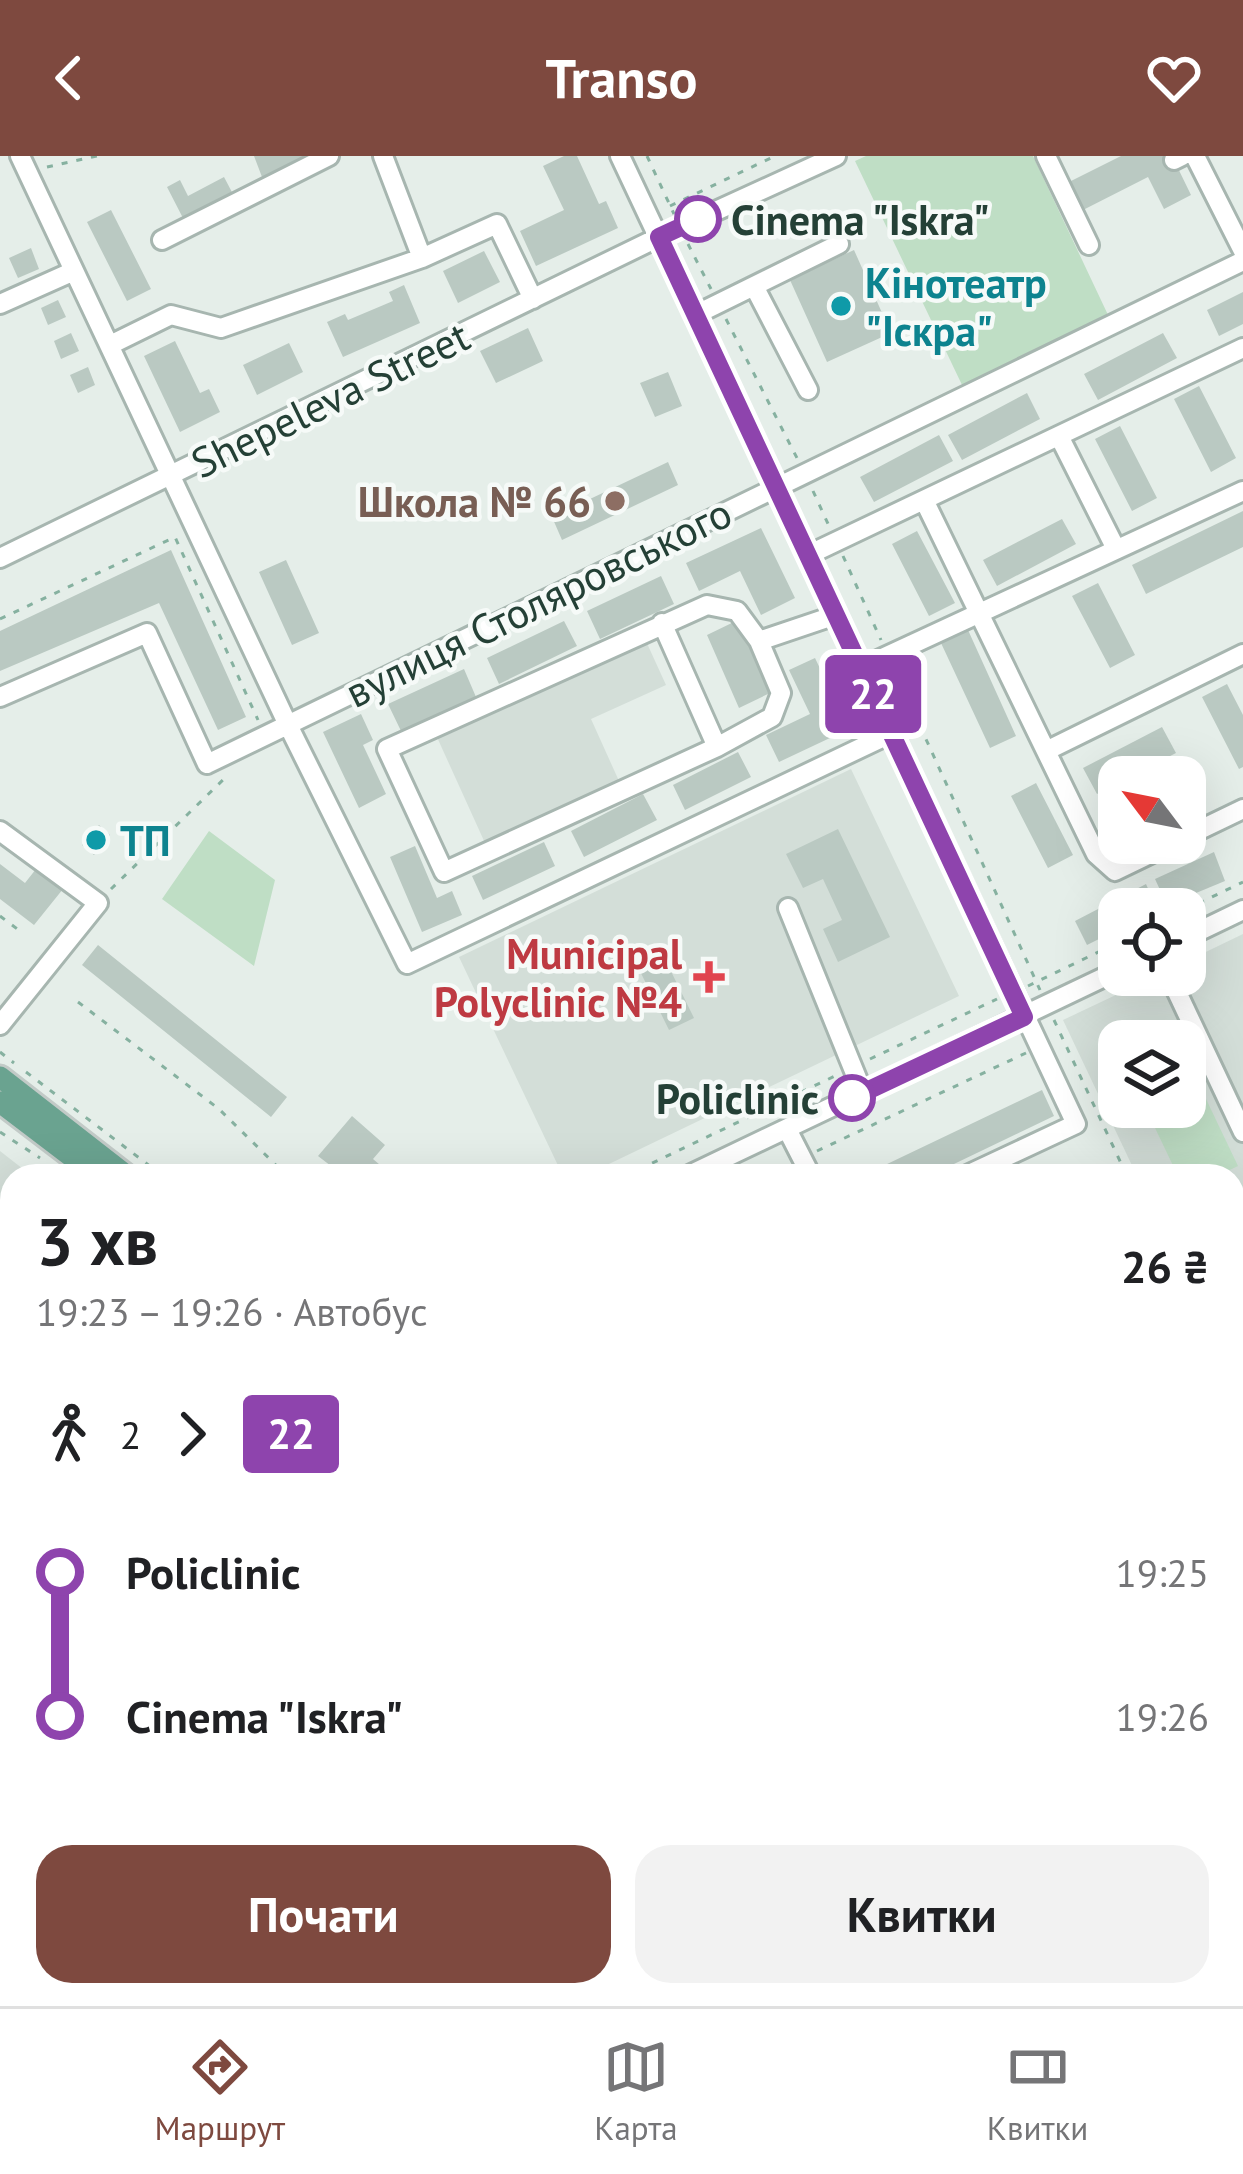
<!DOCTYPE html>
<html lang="uk">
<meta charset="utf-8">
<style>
body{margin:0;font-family:"PT Sans",sans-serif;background:#f2f2f2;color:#202124;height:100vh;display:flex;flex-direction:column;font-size:45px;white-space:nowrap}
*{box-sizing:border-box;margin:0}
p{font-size:39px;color:#757577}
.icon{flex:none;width:66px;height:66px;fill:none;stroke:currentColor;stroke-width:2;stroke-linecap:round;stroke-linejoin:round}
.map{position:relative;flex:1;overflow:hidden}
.sheet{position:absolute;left:0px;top:1008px;width:1245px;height:843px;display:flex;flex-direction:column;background:#fff;border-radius:36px 36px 0 0;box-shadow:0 12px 48px #0002}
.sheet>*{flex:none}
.badge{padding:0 24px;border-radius:9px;font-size:42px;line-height:78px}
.needle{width:78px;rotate:302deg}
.buttons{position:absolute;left:1098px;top:600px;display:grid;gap:24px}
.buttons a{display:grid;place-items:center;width:108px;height:108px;border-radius:24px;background:#fff;box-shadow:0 12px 48px #0002;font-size:60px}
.map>.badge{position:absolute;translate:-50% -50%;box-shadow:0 0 0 6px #fff}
.legs{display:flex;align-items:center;gap:18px;height:132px;padding:0 36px;font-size:39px}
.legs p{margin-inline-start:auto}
.head{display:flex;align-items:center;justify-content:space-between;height:204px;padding:0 36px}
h1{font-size:66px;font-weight:700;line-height:90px}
.action{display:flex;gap:24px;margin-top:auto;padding:24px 36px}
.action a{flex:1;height:138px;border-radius:36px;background:#7e493f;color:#fff;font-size:48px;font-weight:700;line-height:138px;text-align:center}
.action a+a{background:#f2f2f2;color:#202124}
ul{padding:0 36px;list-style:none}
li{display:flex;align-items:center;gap:42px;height:144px;font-size:45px}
li i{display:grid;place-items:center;width:18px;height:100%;margin:0 15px;background:currentColor}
li i::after{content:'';width:30px;height:30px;margin:-15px;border:9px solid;border-radius:50%;background:#fff}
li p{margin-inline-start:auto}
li:first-child i{background:linear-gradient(#0000 50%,currentColor 0)}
li:last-child i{background:linear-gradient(currentColor 50%,#0000 0)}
header{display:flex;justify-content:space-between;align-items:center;height:156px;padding:0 36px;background:#7e493f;color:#fff;font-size:54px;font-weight:700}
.tab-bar{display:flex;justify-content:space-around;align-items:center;height:168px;border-top:3px solid #e0e0e0;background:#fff;font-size:33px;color:#757577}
.tab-bar a{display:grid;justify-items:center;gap:6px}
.tab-bar .current{color:#7e493f}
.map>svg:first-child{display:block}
.built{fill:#d3ded8;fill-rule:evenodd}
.green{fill:#bfdec5}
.building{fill:#bac9c2}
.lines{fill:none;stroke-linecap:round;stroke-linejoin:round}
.minor-casing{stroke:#a7b6b0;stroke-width:24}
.major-casing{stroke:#c2cac7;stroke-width:27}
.path{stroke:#86b1a0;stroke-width:3;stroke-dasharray:6 9;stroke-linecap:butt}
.minor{stroke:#fff;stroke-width:18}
.major{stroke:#6aa390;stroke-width:21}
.rail{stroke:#5f7b71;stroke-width:4.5;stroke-dasharray:24 12;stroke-linecap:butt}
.line-1-casing{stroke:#fff;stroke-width:27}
.line-1{stroke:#8e44ad;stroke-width:18}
.stop-1-dot{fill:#fff;stroke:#8e44ad;stroke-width:6}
.culture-dot{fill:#0f9aa8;stroke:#f6faf8;stroke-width:4.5}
.education-dot{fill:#8d6e63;stroke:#f6faf8;stroke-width:4.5}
.health-dot{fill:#e0444e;stroke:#f6faf8;stroke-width:4.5}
.labels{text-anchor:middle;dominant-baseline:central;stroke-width:9;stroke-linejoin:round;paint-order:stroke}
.stop-label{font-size:42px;font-weight:bold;fill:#244036;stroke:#f6faf8;text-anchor:start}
.culture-label{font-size:42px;font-weight:bold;fill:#0d838f;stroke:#f6faf8;text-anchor:start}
.street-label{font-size:42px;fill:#244036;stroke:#f6faf8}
.education-label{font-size:42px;font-weight:bold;fill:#785e54;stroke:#f6faf8;text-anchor:end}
.health-label{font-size:42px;font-weight:bold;fill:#be3a42;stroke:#f6faf8;text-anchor:end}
</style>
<header><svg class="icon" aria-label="back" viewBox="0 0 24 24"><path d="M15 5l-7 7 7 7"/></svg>Transo<svg class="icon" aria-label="heart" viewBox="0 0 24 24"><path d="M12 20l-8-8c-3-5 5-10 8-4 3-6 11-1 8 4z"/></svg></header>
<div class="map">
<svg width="1243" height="1850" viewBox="0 0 1243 1850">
<rect width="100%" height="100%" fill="#e5eee9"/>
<path class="built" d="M645,483L666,529L591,563L619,625L485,687L436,579Z
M851,613L959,840L584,1020H563L459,801Z
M1243,778V1120L1233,1125V1020H1137L1063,864L1158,819H1185V806ZM1119,885H1185V951H1119Z
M0,995L32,1020H12V1103L0,1119Z"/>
<path class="green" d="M866,0H1033L1109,161L963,231L855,5Z
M209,675L275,724L254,810L162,743Z
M1196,922L1238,1010L1217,1020H1178L1145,951H1185V927Z
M0,1176L12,1186V1572L0,1560Z
M0,1719L12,1730V1839H127L139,1850H0Z
M504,1839H692L705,1850H513Z"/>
<path class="building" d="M254,0H304L305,4L262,21Z
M564,0H577L599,48L606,45L618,72L536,110L520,75L564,54L543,10Z
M1121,0H1172L1191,39L1164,53L1148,21L1083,54L1069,26Z
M224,21L234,40L185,66L167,31L180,24L188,40Z
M111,54L151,133L127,145L87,66Z
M31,92L39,113L18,122L9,102Z
M854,94L891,177L827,206L790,124Z
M484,95L500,126L458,147L443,115Z
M404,129L420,167L343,201L327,166L345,158L348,164L393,145L389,136Z
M1243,136V168L1219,180L1207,154Z
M58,144L66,161L48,169L41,152Z
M528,172L543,205L496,227L480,195Z
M71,177L79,195L61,203L54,185Z
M1163,177L1177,202L1098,244L1084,218Z
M175,185L200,237L209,233L220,256L180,276L144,200Z
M289,187L303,216L257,239L243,209Z
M88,211L95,229L78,237L70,219Z
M668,216L682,250L655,261L640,227Z
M1199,230L1236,302L1211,316L1174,243Z
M1027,237L1040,263L962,304L948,279Z
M1120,270L1157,342L1132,355L1095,283Z
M939,279L953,305L874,346L860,321Z
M668,306L678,329L562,384L552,361Z
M1243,355V391L1146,438L1132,409Z
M1062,363L1076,388L997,430L983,404Z
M761,372L795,442L761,459L740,415L699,435L686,407Z
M917,375L955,447L929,460L892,388Z
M171,394L246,561L218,574L159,447L0,515V475Z
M286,404L319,477L292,489L259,416Z
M661,420L674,448L600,483L587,455Z
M1098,427L1135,499L1110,512L1072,440Z
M738,464L770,537L739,552L707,479Z
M564,465L577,490L499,528L487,502Z
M968,474L1016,580L990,592L941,487Z
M815,502L849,573L779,606L766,579L810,558L789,514Z
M464,513L476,541L401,575L388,548Z
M1227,528L1243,559V611L1239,613L1202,541Z
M361,558L373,584L363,589L386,638L359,652L323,576Z
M1162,571L1176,597L1129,621H1119V626L1097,638L1083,612Z
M738,596L751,621L685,654L673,629Z
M1036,627L1073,699L1048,712L1011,640Z
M643,638L657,664L584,701L571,675Z
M99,669L110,679L94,699L82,689Z
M838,673L890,781L838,806L823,773L842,764L823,723L803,732L786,698Z
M544,686L555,710L483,744L472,720Z
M415,690L437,742L452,735L462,759L422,776L390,701Z
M1214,696L1225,725L1167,749L1155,723Z
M0,708L25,727L36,713L63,733L34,769L0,743Z
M1146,728L1157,753H1119V773L1087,789L1075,765Z
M98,789L287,941L271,961L82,809Z
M658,789L694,862L669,874L633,801Z
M1042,934L1054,960L929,1020H862Z
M352,960L385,989L373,1003L393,1020H344L318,1000Z
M729,1839H809L801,1850H744Z
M950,1839H1000L1015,1850H964Z"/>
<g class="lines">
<defs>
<path id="minor" d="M20,0L288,569L407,808L892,577
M383,0L422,102
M620,0L1076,968L965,1020
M1046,0L1089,89
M1195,0L1243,95
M1174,4L1182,0
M162,84L329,0
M754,130L808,234
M0,148L74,115
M695,159L839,88
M110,189L171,159L221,172L422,102L497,68L533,143
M1059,280L1116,393
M924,344L1096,698L1115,715L1173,687
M808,399L1243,192
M0,402L659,81L836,0
M707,449L737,455L759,485L781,537L772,561L717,591L444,716L387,593Z
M662,467L717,591
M759,485L836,459
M861,512L1243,335
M0,541L147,477L207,608L1243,105
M1046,595L1243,498
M0,675L98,747L0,869
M1185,681L1243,653
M788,752L863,937
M1185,782L1243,754
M1169,819L1243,976
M787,973L811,1020
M687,1020L1119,814
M1233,1541L1243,1536
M869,1839L885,1850
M924,1839L938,1850
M1105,1839L1119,1850"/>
<path id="major" d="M0,921L127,1020
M0,946L97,1020
M1159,1839L1173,1850
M1194,1839L1208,1850"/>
</defs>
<use href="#minor" class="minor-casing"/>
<use href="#major" class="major-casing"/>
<path class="path" d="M647,0L674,58
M47,11L97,0
M670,50L775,0
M688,88L711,133
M726,163L798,304
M813,335L829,370
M843,400L881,484
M0,463L175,381L258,564
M895,515L1040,834
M111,733L229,618
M1185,754L1243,726
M0,760L24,778
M1028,830L1119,786
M78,846L219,953L287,1020
M1054,864L1127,1020
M0,896L14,907
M870,903L997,843
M26,916L163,1020
M0,976L40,1002
M817,995L1026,897
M625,1020L835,920
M767,1020L787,1010
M1233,1245L1243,1266
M1233,1838L1243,1828"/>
<use href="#minor" class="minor"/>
<use href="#major" class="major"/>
<path class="rail" d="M0,1632L12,1643
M241,1839L254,1850"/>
</g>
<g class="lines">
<defs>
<path id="line-1" d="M698,63L659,81L1024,861L852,942"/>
</defs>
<use href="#line-1" class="line-1-casing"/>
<use href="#line-1" class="line-1"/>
</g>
<g class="stop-1-dot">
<circle cx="698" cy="63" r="21"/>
<circle cx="852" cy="942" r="21"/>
</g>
<g class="culture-dot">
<circle cx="841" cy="150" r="12"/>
<circle cx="96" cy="684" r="12"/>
</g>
<circle class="education-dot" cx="615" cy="345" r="12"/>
<path class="health-dot" d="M703 803h12v12h12v12h-12v12h-12v-12h-12v-12h12z"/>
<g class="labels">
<g class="stop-label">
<text x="731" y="63">Cinema "Iskra"</text>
<text x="819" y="942" text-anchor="end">Policlinic</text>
</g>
<g class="culture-label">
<text x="865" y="126">Кінотеатр<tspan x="865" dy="48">"Іскра"</tspan></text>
<text x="120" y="684">ТП</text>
</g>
<g class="street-label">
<text transform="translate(330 243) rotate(-26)">Shepeleva Street</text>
<text transform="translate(538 446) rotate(-26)">вулиця Столяровського</text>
</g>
<g class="education-label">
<text x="591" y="345">Школа № 66</text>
</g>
<g class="health-label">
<text x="682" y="797">Municipal<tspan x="682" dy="48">Polyclinic №4</tspan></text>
</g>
</g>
</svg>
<div class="buttons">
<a><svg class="needle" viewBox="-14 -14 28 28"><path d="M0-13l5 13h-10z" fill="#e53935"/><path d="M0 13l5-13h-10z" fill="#757577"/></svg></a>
<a><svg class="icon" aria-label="locate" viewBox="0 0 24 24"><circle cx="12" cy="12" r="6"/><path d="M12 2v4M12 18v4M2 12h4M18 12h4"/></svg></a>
<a><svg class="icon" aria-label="layers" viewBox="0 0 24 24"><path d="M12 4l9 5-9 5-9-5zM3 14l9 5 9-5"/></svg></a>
</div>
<b class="badge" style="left:873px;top:538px;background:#8e44ad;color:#fff">22</b>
<section class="sheet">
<div class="head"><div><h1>3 хв</h1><p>19:23 – 19:26 · Автобус</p></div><b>26 ₴</b></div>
<div class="legs"><svg class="icon" aria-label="walk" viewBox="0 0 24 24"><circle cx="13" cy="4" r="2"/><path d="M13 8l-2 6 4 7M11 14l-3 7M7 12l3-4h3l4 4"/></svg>2<svg class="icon" aria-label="forward" viewBox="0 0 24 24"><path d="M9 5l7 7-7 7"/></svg><b class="badge" style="background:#8e44ad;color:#fff">22</b></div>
<ul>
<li><i style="color:#8e44ad"></i><b>Policlinic</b><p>19:25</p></li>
<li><i style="color:#8e44ad"></i><b>Cinema &quot;Iskra&quot;</b><p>19:26</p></li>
</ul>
<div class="action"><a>Почати</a><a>Квитки</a></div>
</section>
</div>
<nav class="tab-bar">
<a class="current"><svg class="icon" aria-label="directions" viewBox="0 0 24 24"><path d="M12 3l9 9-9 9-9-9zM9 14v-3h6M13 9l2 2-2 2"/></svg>Маршрут</a>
<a><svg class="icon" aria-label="map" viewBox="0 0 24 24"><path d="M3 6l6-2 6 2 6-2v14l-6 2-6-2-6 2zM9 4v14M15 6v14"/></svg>Карта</a>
<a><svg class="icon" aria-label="tickets" viewBox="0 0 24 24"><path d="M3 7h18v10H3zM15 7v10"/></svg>Квитки</a>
</nav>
